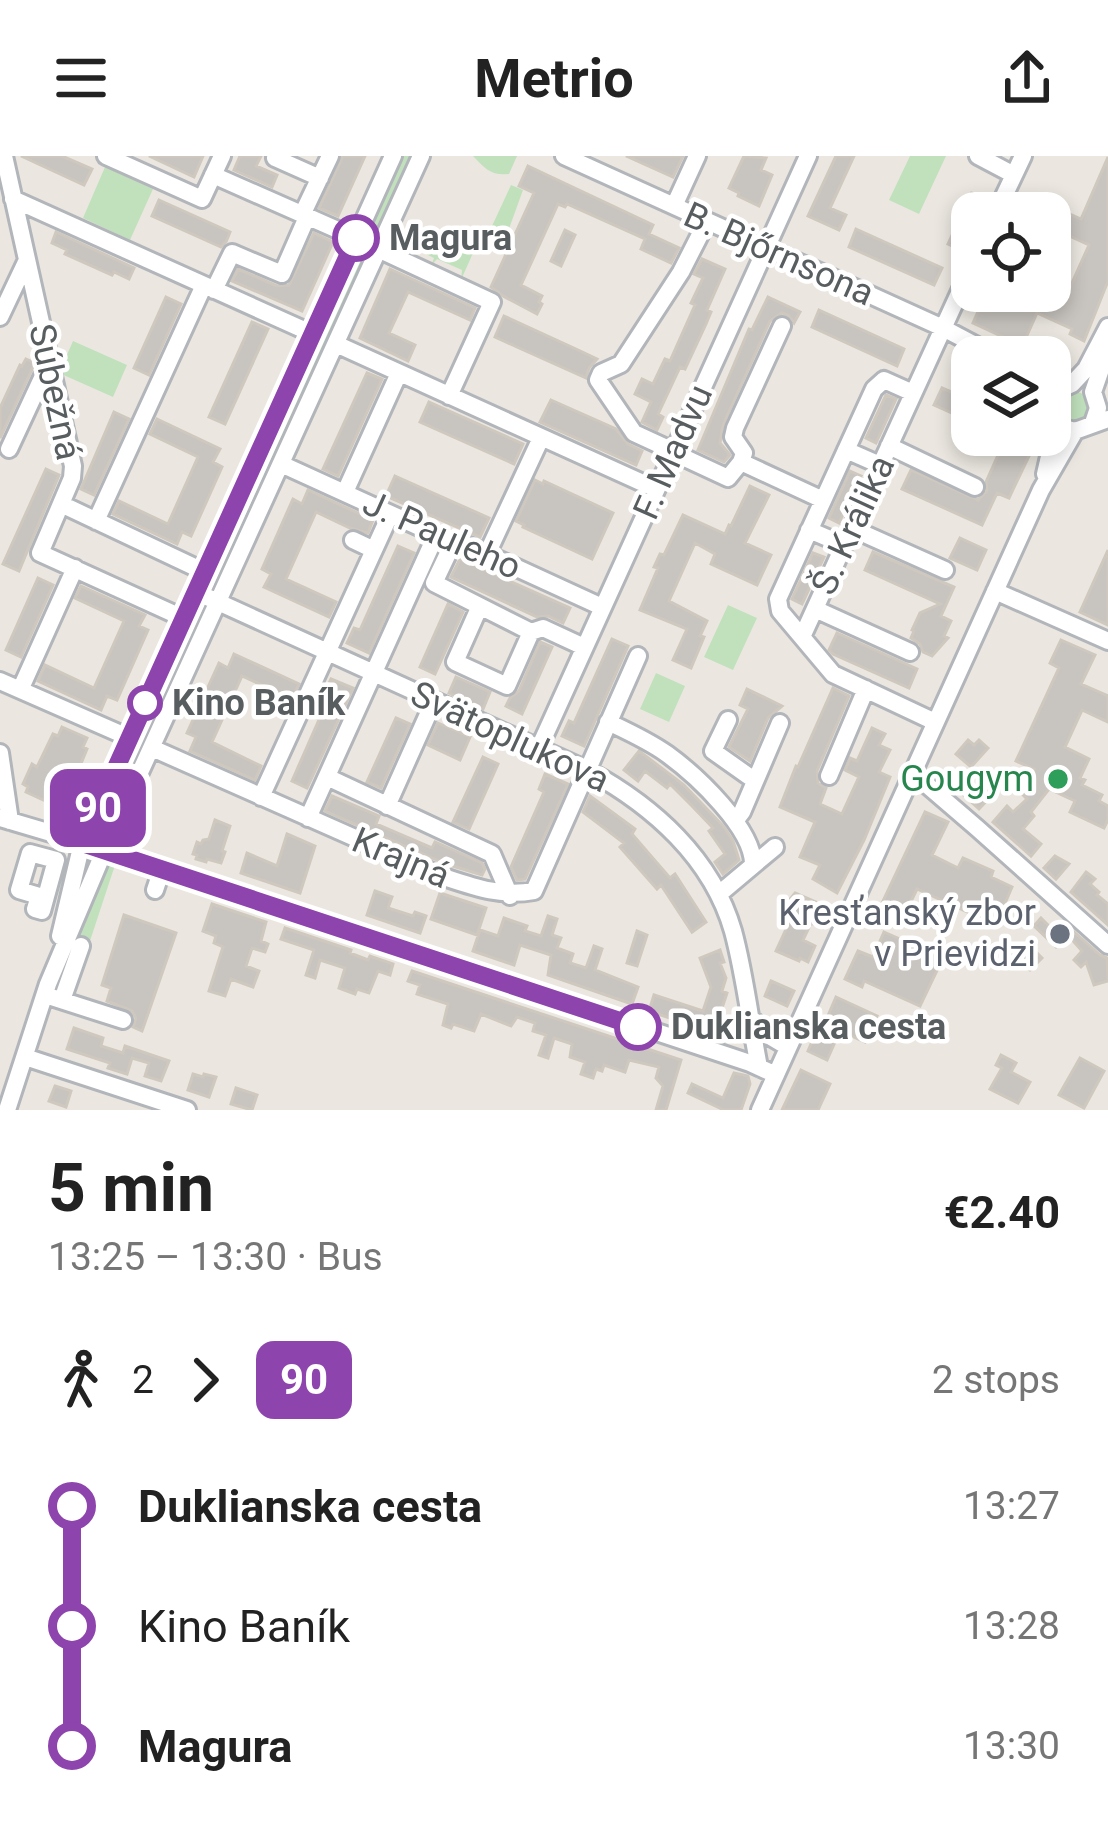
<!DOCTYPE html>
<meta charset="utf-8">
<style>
body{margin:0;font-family:Roboto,sans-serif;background:#f2f2f2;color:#222;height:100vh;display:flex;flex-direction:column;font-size:45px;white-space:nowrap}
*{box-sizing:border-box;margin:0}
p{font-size:39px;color:#767676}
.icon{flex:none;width:66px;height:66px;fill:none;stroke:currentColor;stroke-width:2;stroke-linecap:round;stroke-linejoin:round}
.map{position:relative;height:954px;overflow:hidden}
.panel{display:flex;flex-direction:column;background:#fff;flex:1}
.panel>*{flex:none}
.badge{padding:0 24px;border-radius:18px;font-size:42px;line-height:78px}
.buttons{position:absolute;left:951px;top:36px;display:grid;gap:24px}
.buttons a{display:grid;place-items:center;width:120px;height:120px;border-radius:24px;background:#fff;box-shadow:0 6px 18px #0003;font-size:60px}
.map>.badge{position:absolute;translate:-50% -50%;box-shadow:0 0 0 6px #fff}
.legs{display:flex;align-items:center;gap:18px;height:132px;padding:0 48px;font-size:39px}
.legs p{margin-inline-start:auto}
.overview{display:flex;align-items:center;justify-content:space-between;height:204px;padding:0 48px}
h1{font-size:66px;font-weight:700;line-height:90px}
ul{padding:0 48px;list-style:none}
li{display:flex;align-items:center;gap:42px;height:120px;font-size:45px}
li i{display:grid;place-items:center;width:18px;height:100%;margin:0 15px;background:currentColor}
li i::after{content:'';width:30px;height:30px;margin:-15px;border:9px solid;border-radius:50%;background:#fff}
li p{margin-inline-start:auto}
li:first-child i{background:linear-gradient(#0000 50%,currentColor 0)}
li:last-child i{background:linear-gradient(currentColor 50%,#0000 0)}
header{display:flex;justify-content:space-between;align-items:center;height:156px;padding:0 48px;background:#fff;font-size:54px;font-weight:700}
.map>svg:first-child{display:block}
.green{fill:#c1e1bd}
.building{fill:#c8c4bf;stroke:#cfc8bf;stroke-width:3}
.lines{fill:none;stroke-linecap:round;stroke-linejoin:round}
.minor-casing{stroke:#b2b6ba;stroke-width:22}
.minor{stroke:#fff;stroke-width:16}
.line-1-casing{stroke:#fff;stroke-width:27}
.line-1{stroke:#8e44ad;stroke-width:18}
.stop-1-dot{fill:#fff;stroke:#8e44ad;stroke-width:6}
.leisure-dot{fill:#2e9e5b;stroke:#fff;stroke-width:4.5}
.worship-dot{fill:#6b7280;stroke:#fff;stroke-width:4.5}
.labels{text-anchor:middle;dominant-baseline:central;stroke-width:9;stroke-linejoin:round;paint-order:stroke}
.stop-label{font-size:36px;font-weight:bold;fill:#585d60;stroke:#fff;text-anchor:start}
.street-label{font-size:36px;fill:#585d60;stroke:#fff}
.leisure-label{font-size:36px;fill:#27864d;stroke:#fff;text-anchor:end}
.worship-label{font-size:36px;fill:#5b616d;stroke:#fff;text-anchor:end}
</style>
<header><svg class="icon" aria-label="menu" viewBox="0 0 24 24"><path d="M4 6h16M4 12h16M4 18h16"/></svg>Metrio<svg class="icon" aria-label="share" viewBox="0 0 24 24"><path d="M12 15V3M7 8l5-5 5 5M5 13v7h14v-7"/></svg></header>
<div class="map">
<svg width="1108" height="954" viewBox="0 0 1108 954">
<rect width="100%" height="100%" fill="#ebe7e0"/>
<path class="green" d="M400,0H415L218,433L205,427Z
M473,0H517L509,18C490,20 485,12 473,0Z
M910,0H946L919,58L889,44Z
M105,11L153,33L130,84L83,62Z
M511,29L523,34L502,92L485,85Z
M434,80L473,97L461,124L462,114L437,103L431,110L434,102L409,90L404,98L400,96L418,81L431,86Z
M73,185L127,209L113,241L59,217Z
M1060 251a15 15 0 1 1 30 0a15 15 0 1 1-30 0Z
M728,449L757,462L733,514L704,501Z
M193,455L205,461L108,673L96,668Z
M656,517L685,530L669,566L640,553Z
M116,706L89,788L58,830L56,827L106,711Z"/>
<path class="building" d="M21,0H62L92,13L84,29Z
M149,0H203L194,21Z
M240,0H261L256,10L277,19L272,31L234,14Z
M343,0H365L338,60L319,52Z
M626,0H683L673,21Z
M744,0L766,2L761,14L772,19L759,50L738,40L739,37L729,32Z
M836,0H854L830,52L846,59L839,74L808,60Z
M1108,1V125L1084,185L1070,178L1072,173L1037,157L1020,195L1000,186L1003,181L973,167L987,135H1037L1063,147L1089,89L1050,71V57H1021L1029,40L1081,63Z
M528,10L653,69L649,78L679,92L671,107L641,93L645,83L567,48L565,51L558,48L521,129L542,140L539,146L542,148L537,158L503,140L491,131L534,37L519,30Z
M972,36V43L984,48L980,57H972V75L963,95L948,88Z
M159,44L230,76L226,86L221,91L152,60Z
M856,73L942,112L934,129L849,91Z
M565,74L575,79L561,110L551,105Z
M56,76L134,112L129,123L114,116L112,119L65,98L67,94L52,87Z
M314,77L333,86L302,155L232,125L238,113L277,130L289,129Z
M702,103L725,113L707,154L711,156L706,168L685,213L680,211L658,258L663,261L657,274L642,266L651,246L635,238L642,223L653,228L665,203L670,205L695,149L691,147L703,122L694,118Z
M390,113L475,152L470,164L408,136L389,177L415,189L408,205L360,182Z
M166,141L181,148L149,219L134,212Z
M768,141L800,156L794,167L788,159L782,157L770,165L723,269L720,287L730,299L724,306L698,294L749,173L752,174Z
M819,154L904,193L897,210L812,171Z
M504,160L576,193L597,203L589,212L586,222L528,196L495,181Z
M252,166L268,173L225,268L209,261Z
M1048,191L1070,201H1068L1060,218L1050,213V201H1043Z
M26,203L35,207L0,282V252L20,209L22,210Z
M367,217L382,223L338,320L323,313Z
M942,232L972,245V266L934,249Z
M886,239L896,243L876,287L866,282Z
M551,244L616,273L628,288L642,295L636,309L540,266Z
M429,246L523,288L514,308L420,266Z
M114,256L129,263L94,339L81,333Z
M157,263L220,293L213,306L222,311L191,380L182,376L177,388L113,358L119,345L168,368L198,301L150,278Z
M1007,279H1039L1009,342L997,337L982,369L902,333L911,314L978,344L987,335L986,326Z
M46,313L59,319L19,415L3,408Z
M850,315L861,320L839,367L829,362Z
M395,320L489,362L480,381L386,340Z
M535,324L543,328L544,325L613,357L592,403L523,371L524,369L516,365Z
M750,330L769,339L745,387L771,399L757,429L711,408L715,398L695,387L669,445L707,465L700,480L704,481L691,512L673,504L687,473L640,454L658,412L654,411L660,398L664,399L683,359L725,378L729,369L731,370Z
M308,334L373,364L368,377L350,372L316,356L286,423L336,446L329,461L264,431L271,418L262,413L293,343L302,348Z
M960,382L986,394L977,414L950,402Z
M398,390L414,397L369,497L347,487L354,472L360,474Z
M1108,394V469L1080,456Z
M873,396L954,431L941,460L951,465L944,480L948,482L932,500L923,496L920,488L911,482L914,475L912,474L920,457L940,448L865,414Z
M813,397L824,401L802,448L792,443Z
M460,403L570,452L563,467L548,460L537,461L451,421Z
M38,422L53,429L21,501L6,494Z
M81,430L145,459L139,470L148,474L117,544L107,540L101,554L38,525L45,509L94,532L124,465L75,442Z
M448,448L463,456L435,518L420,511Z
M837,477L917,513L909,532L833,498L829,494Z
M612,483L628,490L584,590L562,580L569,565L574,567Z
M1061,484L1095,499L1081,528L1108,540V566L1082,554L1065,591L1089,603L1080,622L1085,624L1082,629L1102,639L1099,645L1108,650V664L1104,672L1070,656L1075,645L1049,633L1031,656L1034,660L1023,673L1041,688L1031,700L993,666L1007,650L1013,656L1027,643L1021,637L1033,624L1029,622L1034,613L1016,605L1059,512L1050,507Z
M540,486L552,491L522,558L506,550L510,542L519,535Z
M234,498L299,528L292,543L242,520L212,586L261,610L255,624L190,595L196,581L187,577L219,507L228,512Z
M456,521L490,536L483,553L449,537Z
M331,523L353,532L307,632L292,625L329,541L324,538Z
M833,532L849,540L817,615L818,627L826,632L820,648L842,658L859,621L845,614L850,602L857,605L872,572L885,578L879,589L890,594L879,616L890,621L864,684L837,737L813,723L820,709L800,701L815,666L780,651L796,610L798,611Z
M747,533L782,550L768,562L750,605L729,591L748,553L740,549Z
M396,562L410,568L381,632L367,626Z
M438,567L470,581L460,604L428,589Z
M62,571L87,582L83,591L87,593L73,627L78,629L69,649L64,647L61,652L26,636L28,631L23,628L32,608L37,611L53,578L58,580Z
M968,584L974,589L979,584L988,592L971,611L956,598Z
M639,595L684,629L724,671L733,685L739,704L723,718L715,706L725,698L709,675L713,672L692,650L670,628L667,632L645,615L638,625L624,614Z
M483,601L498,608L469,673L453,666Z
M545,618L568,628L525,723L517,724L511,711L544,636L539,633Z
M972,621L992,639L979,653L959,635Z
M332,640L379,660L376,668L432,692L435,686L482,707L485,713L482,719L446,708L325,655Z
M590,640L635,673L632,678L670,722L675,718L706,766L692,776L661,729L657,733L620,691L624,687L583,656Z
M925,656L948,666L932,699L958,712L963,702L993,715L991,721L1012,731L1003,752L997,756L979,748L974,759L917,733L903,762L893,758L890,769L875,762Z
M215,664L230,670L222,695L225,696L221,707L207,703L206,706L196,703L197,699L193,698L197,686L201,688L203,684L209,683Z
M287,678L315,690L300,737L241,717L247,697L277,710Z
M1055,700L1069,708L1056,723L1044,712Z
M1086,716L1095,723L1090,728L1099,736L1097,739L1108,748V769L1071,736Z
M375,735L392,741L388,752L413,760L415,756L426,760L420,777L367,759Z
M440,737L486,752L477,779L431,763Z
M795,737L816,746L818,753L829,758L823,772L811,767L803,784L815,790L808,806L800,802L799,805L776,795L787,771L781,769L788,753L787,747Z
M212,748L266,766L261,785L268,788L265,796L252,792L246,810L259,815L253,831L231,823L225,840L209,835L223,791L214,787L216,780L203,775Z
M124,759L176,777L142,875L133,871L136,862L132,855L107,845L111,832L102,829Z
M548,760L557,763L552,779L561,782L557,792L573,798L570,807L586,812L594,790L602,793L595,814L638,831L632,848L548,819L551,799L520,789L514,809L473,795L480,774L498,780L504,762L527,770L525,775L541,780Z
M1041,762L1052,773L1055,771L1058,774L1065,768L1100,799L1107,802L1108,825L1094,829L1086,806L1081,811L1074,804L1082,795L1068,779L1056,791L1034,770Z
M285,772L351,794L350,797L368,804L370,800L393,808L390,819L378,815L369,837L357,833L355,838L339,832L345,812L320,804L315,822L306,819L314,794L281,783Z
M637,775L647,779L637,810L627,807Z
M884,776L943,802L920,850L864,825L862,831L845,823L858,795L873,801Z
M1029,789L1042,802L1030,814L1017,802Z
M720,794L724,806L720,807L726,822L722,835L727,837L718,864L712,862L708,875L649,855L654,839L703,855L711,831L700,802Z
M412,815L681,904L666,954H656L663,930L656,922L659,911L629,904L625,916L604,909L602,915L596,913L593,922L581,918L585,906L570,901L572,888L554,882L548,902L539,899L546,879L533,875L535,867L517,861L511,870L481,858L474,875L453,868L451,872L443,869L448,848L417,838L420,829L408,825Z
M771,825L794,835L787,850L765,840Z
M836,841L877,860L865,886L840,875L827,904L808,895L817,874L821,876Z
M74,872L103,882L101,890L123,897L125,890L169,905L161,925L145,920L149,907L132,902L127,918L108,912L110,907L67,893Z
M1001,899L1016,907L1011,916L1030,926L1018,947L990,933L1002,912L996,909Z
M1080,902L1104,915L1084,952L1059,939Z
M801,914L830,928L818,954H782Z
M734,917L748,920L750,928L741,954H724L688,937L692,928L723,942Z
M193,918L203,921L204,918L216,921L209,941L188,934Z
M55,930L71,935L66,951L49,945Z
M236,932L257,939L252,954L231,948Z"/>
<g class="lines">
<defs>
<path id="minor" d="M4,0L73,310L72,322L40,397L183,462
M106,0L202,43L222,0
M276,0L275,2L320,22
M564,0L943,172L977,190L992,201
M978,0L1014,19
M213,19L356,82
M13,43L313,178
M674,50L697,0
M996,57L1023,0
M302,59L330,0
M378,93L492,146L449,240
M214,134L232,97L282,118L307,61
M0,161L27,104
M336,188L656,333
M913,237L884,224L874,233L778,443L780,455L833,518L935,566
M1093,267L1098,252L1093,236L1108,193
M1075,275L1064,272L1054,262L1052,248L1055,240L1061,233L1072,228L1086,213L1108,171
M889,290L975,331
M9,293L49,207
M846,294L880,309
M673,295L634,277L598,224L601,217L621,208L681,116L707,65
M672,296L728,322L741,306L744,297L733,281L735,272L782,170
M741,306L823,344
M281,308L461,390H469L602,451
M1045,318L1057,266
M345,336L399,217
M61,348L205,416
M96,365L204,129
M851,372L945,414
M809,374L844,389
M353,384L374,394
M453,387L434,427L531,476L543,472L584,491
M487,398L541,282
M995,435L1108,485
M196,436L589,615C653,650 712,702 733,775C745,819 750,866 759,911
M479,452L455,506L507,530L531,476
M815,453L910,496
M802,481L972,109
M0,525L130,582
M21,532L75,412
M728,564L713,595L754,624
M608,566C629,576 649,585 667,598C696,619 754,673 753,709
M152,592L441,720C474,731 500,741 534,735L638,500
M539,592L808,0
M0,597L10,665
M911,619L927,629L977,672L1108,789
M829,620L866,533
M327,621L492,698L510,740
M261,641L390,359
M387,650L434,545
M0,662L105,693L750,907L776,919
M308,662L436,379
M736,664L742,656L780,567
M30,697L56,704L42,755L35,753L39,740L19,734Z
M155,734L162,713
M719,738L775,691
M60,780L82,687L393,0
M45,839L123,864
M62,844L81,790
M751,862L766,878L788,891
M25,901L187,954
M7,954L48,828L105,693L421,0
M760,954L1041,334L1075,275L1108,263"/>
</defs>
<use href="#minor" class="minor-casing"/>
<use href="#minor" class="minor"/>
</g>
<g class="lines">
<defs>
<path id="line-1" d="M356,82L82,687L638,871"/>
</defs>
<use href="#line-1" class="line-1-casing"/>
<use href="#line-1" class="line-1"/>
</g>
<g class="stop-1-dot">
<circle cx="356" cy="82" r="21"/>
<circle cx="145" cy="547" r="15"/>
<circle cx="638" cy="871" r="21"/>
</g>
<circle class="leisure-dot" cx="1058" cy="623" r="12"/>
<circle class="worship-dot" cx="1060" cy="778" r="12"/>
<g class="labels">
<g class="stop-label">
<text x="389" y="82">Magura</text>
<text x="172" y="547">Kino Baník</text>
<text x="671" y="871">Duklianska cesta</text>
</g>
<g class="street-label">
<text transform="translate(779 98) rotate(24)">B. Bjőrnsona</text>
<text transform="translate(55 236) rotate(78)">Súbežná</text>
<text transform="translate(673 296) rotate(-66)">F. Madvu</text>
<text transform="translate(853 369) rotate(-65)">Š. Králika</text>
<text transform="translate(442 379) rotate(24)">J. Pauleho</text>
<text transform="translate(510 581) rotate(25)">Svätoplukova</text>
<text transform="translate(401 702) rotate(23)">Krajná</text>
</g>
<g class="leisure-label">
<text x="1034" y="623">Gougym</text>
</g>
<g class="worship-label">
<text x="1036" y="757">Kresťanský zbor<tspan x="1036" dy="41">v Prievidzi</tspan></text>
</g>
</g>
</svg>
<div class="buttons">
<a><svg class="icon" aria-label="locate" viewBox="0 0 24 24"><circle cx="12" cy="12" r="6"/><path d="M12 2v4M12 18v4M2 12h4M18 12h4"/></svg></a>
<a><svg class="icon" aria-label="layers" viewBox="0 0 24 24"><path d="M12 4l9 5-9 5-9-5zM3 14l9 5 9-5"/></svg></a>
</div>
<b class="badge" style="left:98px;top:652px;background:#8e44ad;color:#fff">90</b>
</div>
<section class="panel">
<div class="overview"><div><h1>5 min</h1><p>13:25 – 13:30 · Bus</p></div><b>€2.40</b></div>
<div class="legs"><svg class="icon" aria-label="walk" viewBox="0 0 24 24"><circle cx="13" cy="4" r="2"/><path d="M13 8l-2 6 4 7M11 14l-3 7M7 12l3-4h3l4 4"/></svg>2<svg class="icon" aria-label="forward" viewBox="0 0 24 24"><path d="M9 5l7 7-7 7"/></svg><b class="badge" style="background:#8e44ad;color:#fff">90</b><p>2 stops</p></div>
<ul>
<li><i style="color:#8e44ad"></i><b>Duklianska cesta</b><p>13:27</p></li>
<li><i style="color:#8e44ad"></i><span>Kino Baník</span><p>13:28</p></li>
<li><i style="color:#8e44ad"></i><b>Magura</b><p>13:30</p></li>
</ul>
</section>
